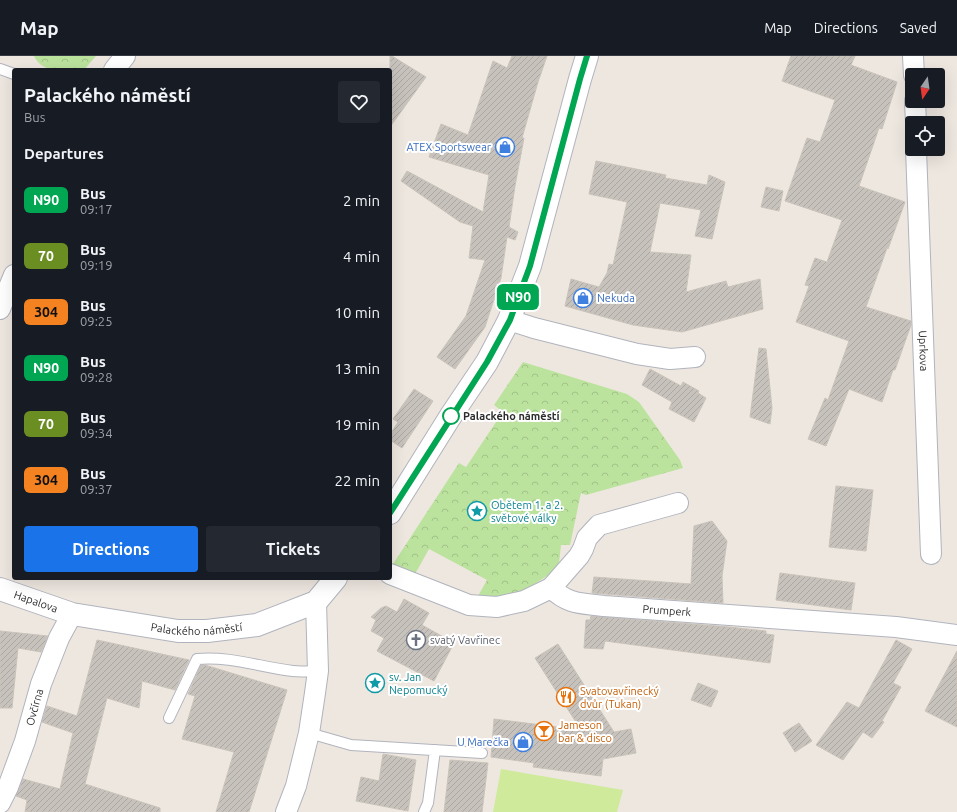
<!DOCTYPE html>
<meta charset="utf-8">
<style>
body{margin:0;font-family:Ubuntu,sans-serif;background:#242831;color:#f1f3f6;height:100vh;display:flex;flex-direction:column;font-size:15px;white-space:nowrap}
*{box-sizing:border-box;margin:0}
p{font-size:13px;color:#9ea1a6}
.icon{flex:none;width:22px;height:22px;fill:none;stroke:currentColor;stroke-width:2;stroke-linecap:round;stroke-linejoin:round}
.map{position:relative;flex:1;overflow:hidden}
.side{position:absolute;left:12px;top:12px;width:380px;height:512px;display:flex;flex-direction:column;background:#171b24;border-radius:4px;box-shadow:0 4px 16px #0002}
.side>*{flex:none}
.badge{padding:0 8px;border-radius:6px;font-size:14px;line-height:26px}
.needle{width:26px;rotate:193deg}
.tools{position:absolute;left:905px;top:12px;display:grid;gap:8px}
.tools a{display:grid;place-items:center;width:40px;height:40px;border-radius:4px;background:#171b24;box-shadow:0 4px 16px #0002;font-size:20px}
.map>.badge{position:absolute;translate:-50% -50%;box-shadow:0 0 0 2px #fff}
h2{padding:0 12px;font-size:15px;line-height:36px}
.round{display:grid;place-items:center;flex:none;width:42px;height:42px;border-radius:4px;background:#242831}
.overview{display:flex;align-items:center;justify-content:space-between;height:68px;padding:0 12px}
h1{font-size:19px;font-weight:700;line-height:30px}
.primary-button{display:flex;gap:8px;margin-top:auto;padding:8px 12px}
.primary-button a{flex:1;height:46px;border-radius:4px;background:#1a73e8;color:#fff;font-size:16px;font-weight:700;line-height:46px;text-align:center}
.primary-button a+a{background:#242831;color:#f1f3f6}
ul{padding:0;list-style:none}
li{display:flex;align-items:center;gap:12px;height:56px;padding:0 12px}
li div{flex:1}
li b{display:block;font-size:15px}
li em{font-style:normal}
li .badge{min-width:44px;font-weight:700;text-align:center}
header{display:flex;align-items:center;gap:24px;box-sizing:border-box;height:56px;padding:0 20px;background:#171b24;border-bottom:1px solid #363941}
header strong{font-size:19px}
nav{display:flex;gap:22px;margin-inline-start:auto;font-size:14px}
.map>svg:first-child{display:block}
.park{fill:url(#park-crowns)}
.pitch{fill:#cfea9b}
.building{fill:url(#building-hatch);stroke:#cac3ba}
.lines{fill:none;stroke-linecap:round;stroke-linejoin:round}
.service-casing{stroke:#b1b4bd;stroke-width:12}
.minor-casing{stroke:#b1b4bd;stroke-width:22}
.tertiary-casing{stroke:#b1b4bd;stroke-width:24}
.service{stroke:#fff;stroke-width:10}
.minor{stroke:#fff;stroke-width:20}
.tertiary{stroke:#fff;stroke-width:22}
.line-casing{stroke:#fff;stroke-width:9}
.line{stroke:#00a651;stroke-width:6}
.stop-dot{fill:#fff;stroke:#00a651;stroke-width:2}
.labels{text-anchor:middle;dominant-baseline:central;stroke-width:4;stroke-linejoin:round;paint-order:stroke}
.shop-label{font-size:11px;fill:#366cbe;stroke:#fff;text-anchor:end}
.street-label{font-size:11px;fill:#2d2d2d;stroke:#fff}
.stop-label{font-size:11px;font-weight:bold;fill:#2d2d2d;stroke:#fff;text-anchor:start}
.culture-label{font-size:11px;fill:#0d838f;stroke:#fff;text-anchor:start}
.worship-label{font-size:11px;fill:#5b616d;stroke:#fff;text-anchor:start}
.food-label{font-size:11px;fill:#c56008;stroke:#fff;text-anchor:start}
</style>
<header>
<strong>Map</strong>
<nav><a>Map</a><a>Directions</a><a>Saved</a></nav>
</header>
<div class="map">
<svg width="957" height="756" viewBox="0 0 957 756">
<defs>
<pattern id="park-crowns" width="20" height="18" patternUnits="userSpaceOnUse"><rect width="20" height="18" fill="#bce39e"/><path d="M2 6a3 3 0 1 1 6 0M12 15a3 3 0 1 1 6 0" fill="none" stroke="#a2c388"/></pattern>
<pattern id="building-hatch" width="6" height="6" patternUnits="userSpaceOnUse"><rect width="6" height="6" fill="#c7c2bc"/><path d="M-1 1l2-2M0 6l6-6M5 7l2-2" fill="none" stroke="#aba7a2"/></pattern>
</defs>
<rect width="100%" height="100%" fill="#eee7e0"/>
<path class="park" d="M34,0H96L84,14C67,14 43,19 34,0Z
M523,306L627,338L639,346L680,404L683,412L586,439L581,437L570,489H561L559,508L550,518L536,527L519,536L500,541L478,540L487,524L429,493L414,520L400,515L393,508L459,407L466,411L502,357L503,356L494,349Z"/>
<path class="pitch" d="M501,713L623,734L617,756H493Z"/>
<path class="building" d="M390,0H392L426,21L390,71Z
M512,0H547L538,26L522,82H524L515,130L509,171L518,176L515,184L507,181L501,222L485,271L455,313L437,301L466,260L485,204L469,202L473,170L460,166L401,125L407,115L483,156L489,119L429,101L441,68L468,79L493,5L507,12Z
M791,0H855L851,9L897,26L882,73L879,72L859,130L905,146L888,193L887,192L866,251L911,265V269L895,314H893L882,346L849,333L826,390L808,383L825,342L828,344L849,285L796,266L809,230L805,229L815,202L827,206L842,164L785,145L807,82L820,86L835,44L782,25Z
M596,105L666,119L665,122L707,129L709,119L725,126L712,183L695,180L701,154L660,147L650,196L691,199L686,236L726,225L728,231L760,223L763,253L682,276L633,269L565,250L571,223L599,231L607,217L609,208L613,209L627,146L589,138Z
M766,131L783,135L779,155L761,151Z
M759,292L766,293L772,352L770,368L750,361Z
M650,313L681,330L683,326L699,335L698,337L706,342L694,366L669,353L672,346L642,329Z
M414,333L433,345L402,392L390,384V379L398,366L393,363Z
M836,430L873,434L866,495L829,491Z
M712,465L727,485L722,520L723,547L592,537L594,521L691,528L694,470Z
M780,517L855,527L851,554L776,544Z
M404,543L429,557L422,569L454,587L434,625L377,595L384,582L371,575L376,564L371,561L381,552L386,550L397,556Z
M591,560L729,571L766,575V578L774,579L770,607L605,585L603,593L584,592L586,564H590Z
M0,575L48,580L41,596L18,592L12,652H0Z
M97,584L189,604L175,634L142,625L139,652L107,642L85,728L160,752V756H25L27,744L16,740L23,723L60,733L73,677L42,666L47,650L77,660Z
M896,584L912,593L893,627L901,631L882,665L884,666L872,682L863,676L843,704L816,689L847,646L859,652Z
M558,588L614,676L631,673L636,697L603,703L601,720L533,711L534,707L491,701L494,663L581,674L535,602Z
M957,595V671L925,655Z
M201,609H205L287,634L249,756H216L234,696L182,683L195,640L188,638Z
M698,627L718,635L711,651L691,644Z
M799,667L812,685L795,696L783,677Z
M383,698L416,704L408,755L356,745L361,721L379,725Z
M450,704L488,707L482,756H444Z"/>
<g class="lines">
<defs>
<path id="service" d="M0,13L14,18
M169,662L197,603C230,600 260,611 293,615C301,616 310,615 318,615
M309,677L351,689L482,697
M424,756L428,747L435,694"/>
<g id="minor">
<path d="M913,0L914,19"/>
<path d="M114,14L125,0"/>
<path d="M915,45L916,67"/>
<path id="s1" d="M916,93L931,498"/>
<path d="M0,253L14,219"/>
<path d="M509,264L534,272L637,298L670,303L695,301"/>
<path id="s2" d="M390,518L469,549L497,551L524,545L551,532C569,549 581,547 604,550L896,571L957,579"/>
<path d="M551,532L579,500L583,493L587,482L599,469L678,447"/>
<path id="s3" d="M0,747L8,731L25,685L41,628L59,582L72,558"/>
<path d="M286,756L296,730L309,677L315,637L318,615L316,546"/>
</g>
<g id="tertiary">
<path d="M390,457L450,361L487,306L509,264L530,210L580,23L587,0"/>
<path id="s4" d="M0,533L72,558L178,575H207L257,569L316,546L336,522"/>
</g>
</defs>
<use href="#service" class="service-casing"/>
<use href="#minor" class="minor-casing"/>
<use href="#tertiary" class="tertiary-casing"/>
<use href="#service" class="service"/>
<use href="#minor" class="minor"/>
<use href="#tertiary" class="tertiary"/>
</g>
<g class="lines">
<defs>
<path id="line" d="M390,457L487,306L510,264L530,210L580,23L587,0"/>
</defs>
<use href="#line" class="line-casing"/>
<use href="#line" class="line"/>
</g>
<defs>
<symbol id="shop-ring" viewBox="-11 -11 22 22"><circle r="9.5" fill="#fff" stroke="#3f7fe0" stroke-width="1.5"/><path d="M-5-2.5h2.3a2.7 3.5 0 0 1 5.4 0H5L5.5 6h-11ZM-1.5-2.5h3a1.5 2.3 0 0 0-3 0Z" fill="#3f7fe0"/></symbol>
<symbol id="sight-ring" viewBox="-11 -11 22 22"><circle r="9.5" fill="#fff" stroke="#0f9aa8" stroke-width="1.5"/><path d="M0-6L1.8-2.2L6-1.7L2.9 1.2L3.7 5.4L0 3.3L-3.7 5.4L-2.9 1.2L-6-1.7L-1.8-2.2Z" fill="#0f9aa8"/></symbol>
<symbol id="church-ring" viewBox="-11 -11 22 22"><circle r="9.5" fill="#fff" stroke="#6b7280" stroke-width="1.5"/><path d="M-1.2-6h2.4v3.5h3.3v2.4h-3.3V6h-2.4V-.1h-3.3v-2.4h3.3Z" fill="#6b7280"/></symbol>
<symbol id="restaurant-ring" viewBox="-11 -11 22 22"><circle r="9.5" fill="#fff" stroke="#e8710a" stroke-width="1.5"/><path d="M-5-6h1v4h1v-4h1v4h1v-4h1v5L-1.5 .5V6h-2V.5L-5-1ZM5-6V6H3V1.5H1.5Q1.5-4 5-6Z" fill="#e8710a"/></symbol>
<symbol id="bar-ring" viewBox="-11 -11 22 22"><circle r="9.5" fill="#fff" stroke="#e8710a" stroke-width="1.5"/><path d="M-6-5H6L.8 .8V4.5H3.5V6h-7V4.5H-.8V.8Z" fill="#e8710a"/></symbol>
</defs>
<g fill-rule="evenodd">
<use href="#shop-ring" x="494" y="80" width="22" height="22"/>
<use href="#shop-ring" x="572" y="231" width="22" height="22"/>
<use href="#sight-ring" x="466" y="444" width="22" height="22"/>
<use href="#church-ring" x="405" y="573" width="22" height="22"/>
<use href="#sight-ring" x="364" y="616" width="22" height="22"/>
<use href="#restaurant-ring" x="555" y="630" width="22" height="22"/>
<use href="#bar-ring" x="533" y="664" width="22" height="22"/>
<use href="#shop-ring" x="512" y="675" width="22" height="22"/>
</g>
<circle class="stop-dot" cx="451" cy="360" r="8"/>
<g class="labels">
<g class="shop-label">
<text x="491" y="91">ATEX Sportswear</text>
<text x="597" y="242" text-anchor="start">Nekuda</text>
<text x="509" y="686">U Marečka</text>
</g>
<g class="street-label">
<text stroke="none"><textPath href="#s1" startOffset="202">Uprkova</textPath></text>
<text stroke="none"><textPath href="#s4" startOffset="38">Hapalova</textPath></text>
<text stroke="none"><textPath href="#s2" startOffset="291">Prumperk</textPath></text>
<text stroke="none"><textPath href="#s4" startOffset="202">Palackého náměstí</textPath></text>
<text stroke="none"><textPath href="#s3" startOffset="102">Ovčírna</textPath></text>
</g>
<g class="stop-label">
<text x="463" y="360">Palackého náměstí</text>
</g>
<g class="culture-label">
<text x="491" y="449">Obětem 1. a 2.<tspan x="491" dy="13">světové války</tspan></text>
<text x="389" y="621">sv. Jan<tspan x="389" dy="13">Nepomucký</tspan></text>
</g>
<g class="worship-label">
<text x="430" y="584">svatý Vavřinec</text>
</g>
<g class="food-label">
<text x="580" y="635">Svatovavřinecký<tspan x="580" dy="13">dvůr (Tukan)</tspan></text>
<text x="558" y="669">Jameson<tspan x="558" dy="13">bar &amp; disco</tspan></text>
</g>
</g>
</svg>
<div class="tools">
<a><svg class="needle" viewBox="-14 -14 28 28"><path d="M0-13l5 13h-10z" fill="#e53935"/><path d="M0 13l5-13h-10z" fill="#9ea1a6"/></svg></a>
<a><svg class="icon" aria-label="locate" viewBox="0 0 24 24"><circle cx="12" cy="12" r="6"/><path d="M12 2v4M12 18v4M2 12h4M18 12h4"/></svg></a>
</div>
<b class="badge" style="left:518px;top:241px;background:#00a651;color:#fff">N90</b>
<section class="side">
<div class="overview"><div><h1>Palackého náměstí</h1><p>Bus</p></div><a class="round"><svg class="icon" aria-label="heart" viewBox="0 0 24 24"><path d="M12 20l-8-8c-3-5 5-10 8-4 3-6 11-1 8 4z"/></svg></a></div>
<h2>Departures</h2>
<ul>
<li><span class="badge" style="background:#00a651;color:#fff">N90</span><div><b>Bus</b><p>09:17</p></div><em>2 min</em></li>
<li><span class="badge" style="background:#6b8e23;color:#fff">70</span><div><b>Bus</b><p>09:19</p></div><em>4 min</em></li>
<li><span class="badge" style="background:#f58220;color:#111">304</span><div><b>Bus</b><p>09:25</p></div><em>10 min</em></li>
<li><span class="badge" style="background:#00a651;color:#fff">N90</span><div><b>Bus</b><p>09:28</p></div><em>13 min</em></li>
<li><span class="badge" style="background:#6b8e23;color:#fff">70</span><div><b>Bus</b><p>09:34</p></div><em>19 min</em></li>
<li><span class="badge" style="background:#f58220;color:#111">304</span><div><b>Bus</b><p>09:37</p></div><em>22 min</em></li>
</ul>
<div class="primary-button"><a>Directions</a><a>Tickets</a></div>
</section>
</div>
